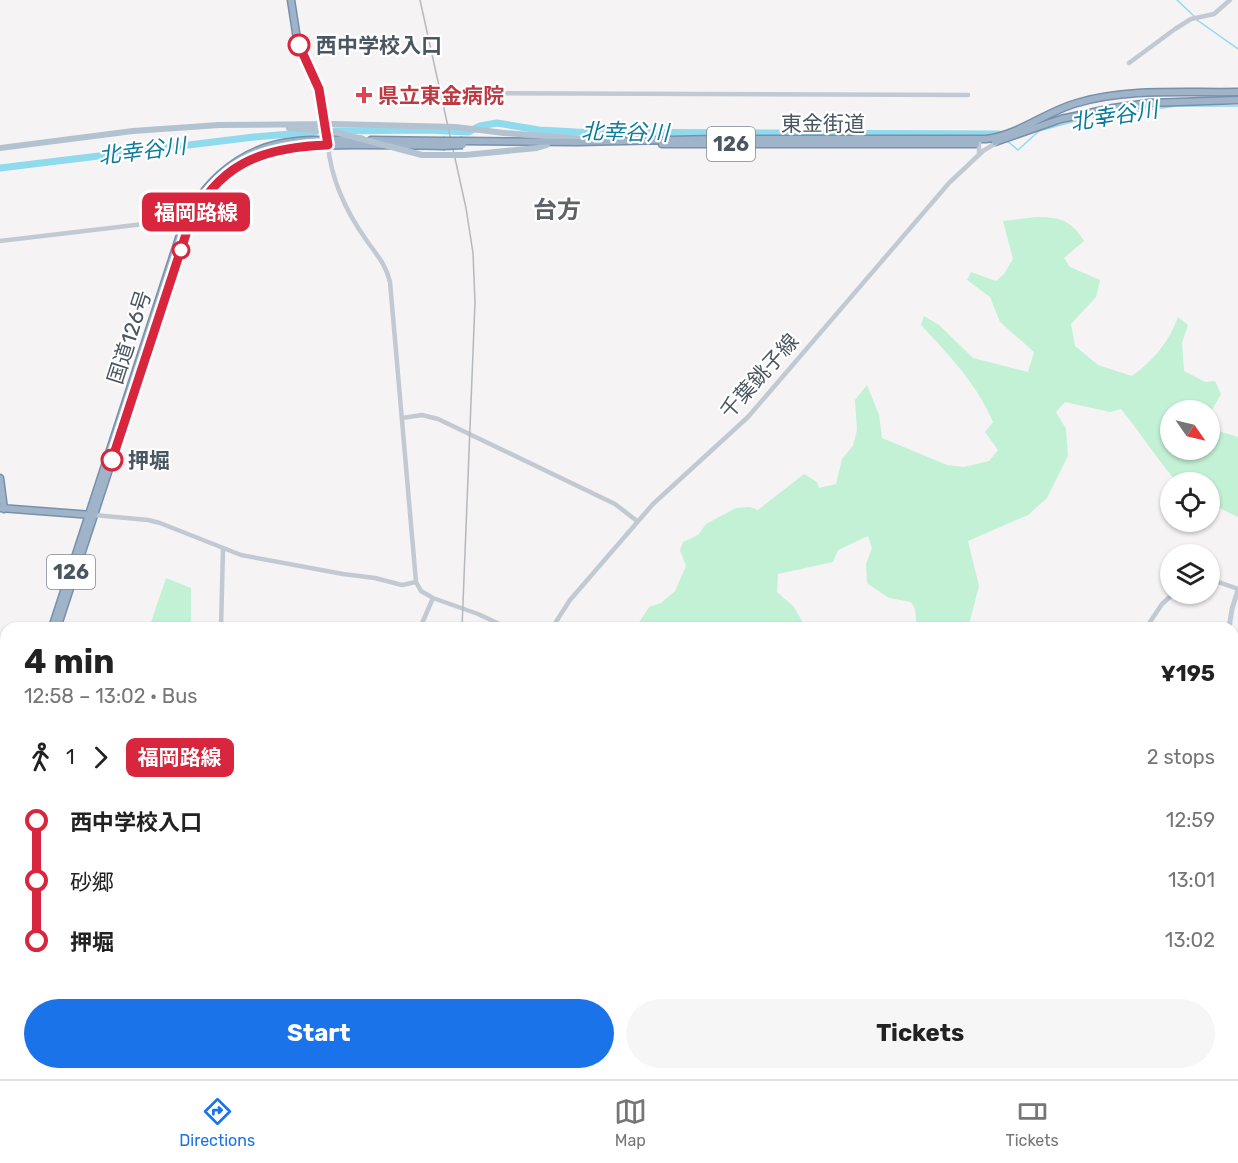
<!DOCTYPE html>
<meta charset="utf-8">
<style>
body{margin:0;font-family:Rubik,"Noto Sans JP",sans-serif;background:#f6f6f6;color:#222;height:100vh;display:flex;flex-direction:column;font-size:22px;white-space:nowrap}
*{box-sizing:border-box;margin:0}
p{font-size:20px;color:#767676}
.icon{flex:none;width:33px;height:33px;fill:none;stroke:currentColor;stroke-width:2;stroke-linecap:round;stroke-linejoin:round}
.map{position:relative;flex:1;overflow:hidden}
.drawer{position:absolute;left:0px;top:622px;width:1239px;height:458px;display:flex;flex-direction:column;background:#fff;border-radius:18px 18px 0 0;box-shadow:0 2px 4px #0004}
.drawer>*{flex:none}
.badge{padding:0 12px;border-radius:9px;font-size:21px;line-height:39px}
.needle{width:39px;rotate:124deg}
.buttons{position:absolute;left:1160px;top:400px;display:grid;gap:12px}
.buttons a{display:grid;place-items:center;width:60px;height:60px;border-radius:50%;background:#fff;box-shadow:0 2px 4px #0004;font-size:30px}
.map>.badge{position:absolute;translate:-50% -50%;box-shadow:0 0 0 3px #fff}
.legs{display:flex;align-items:center;gap:9px;height:66px;padding:0 24px;font-size:20px}
.legs p{margin-inline-start:auto}
.summary{display:flex;align-items:center;justify-content:space-between;height:102px;padding:0 24px}
h1{font-size:33px;font-weight:700;line-height:45px}
.primary-button{display:flex;gap:12px;margin-top:auto;padding:12px 24px}
.primary-button a{flex:1;height:69px;border-radius:36px;background:#1a73e8;color:#fff;font-size:24px;font-weight:700;line-height:69px;text-align:center}
.primary-button a+a{background:#f6f6f6;color:#222}
ul{padding:0 24px;list-style:none}
li{display:flex;align-items:center;gap:21px;height:60px;font-size:22px}
li i{display:grid;place-items:center;width:9px;height:100%;margin:0 8px;background:currentColor}
li i::after{content:'';width:15px;height:15px;margin:-8px;border:4px solid;border-radius:50%;background:#fff}
li p{margin-inline-start:auto}
li:first-child i{background:linear-gradient(#0000 50%,currentColor 0)}
li:last-child i{background:linear-gradient(currentColor 50%,#0000 0)}
.menu{display:flex;justify-content:space-around;align-items:center;height:84px;border-top:2px solid #e0e0e0;background:#fff;font-size:16px;color:#767676}
.menu a{display:grid;justify-items:center;gap:3px}
.menu .selected{color:#1a73e8}
.map>svg:first-child{display:block}
.green{fill:#c3f1d5;fill-rule:evenodd}
.water{fill:#90daee}
.lines{fill:none;stroke-linecap:round;stroke-linejoin:round}
.stream{stroke:#90daee;stroke-width:1.5}
.canal{stroke:#90daee;stroke-width:4}
.river{stroke:#90daee;stroke-width:7}
.trunk-casing{stroke:#7690ad;stroke-width:9}
.tertiary{stroke:#c1cad2;stroke-width:4.5}
.secondary{stroke:#c1cbd6;stroke-width:5}
.primary{stroke:#b3c2d1;stroke-width:6}
.trunk{stroke:#9fb4c9;stroke-width:6}
.rail{stroke:#b5b8bd;stroke-width:1.5}
.trunk-bridge-casing{stroke:#7690ad;stroke-width:9;stroke-linecap:butt}
.primary-bridge{stroke:#b3c2d1;stroke-width:6}
.trunk-bridge{stroke:#9fb4c9;stroke-width:6}
.line-1-casing{stroke:#fff;stroke-width:14}
.line-1{stroke:#d7263d;stroke-width:9}
.stop-1-dot{fill:#fff;stroke:#d7263d;stroke-width:3}
.health-dot{fill:#e0444e;stroke:#fff;stroke-width:2}
.labels{text-anchor:middle;dominant-baseline:central;stroke-width:4.5;stroke-linejoin:round;paint-order:stroke}
.shield{fill:#fff;stroke:#808990;stroke-width:1.5}
.shield-label{font-size:20px;font-weight:bold;fill:#4a5661}
.stop-label{font-size:21px;font-weight:bold;fill:#4a5661;stroke:#fff;text-anchor:start}
.health-label{font-size:21px;font-weight:bold;fill:#be3a42;stroke:#fff;text-anchor:start}
.street-label{font-size:21px;fill:#4a5661;stroke:#fff}
.water-label{font-size:22px;font-style:italic;fill:#0c7c9b;stroke:#fff}
.quarter-label{font-size:24px;font-weight:bold;fill:#5f6368;stroke:#fff}
</style>
<div class="map">
<svg width="1238" height="1079" viewBox="0 0 1238 1079">
<rect width="100%" height="100%" fill="#f5f3f3"/>
<path class="green" d="M1035,217C1058,217 1071,219 1084,241L1064,258L1070,267L1100,280L1096,297L1071,324L1075,346L1098,365L1132,376C1153,361 1169,342 1178,317L1188,325L1182,343L1184,371L1205,382L1215,381L1221,394L1212,410L1215,430L1238,437V517L1209,503V483H1178C1157,460 1141,433 1121,409L1110,412L1065,402L1056,412L1066,429L1068,456L1047,498L1028,515L968,541L979,586L968,628H917L915,609L911,602L889,598L867,583L866,564L872,548L868,536L838,550L833,562L778,574L777,592L794,607L806,628H629L640,621L649,607L661,603L675,591L686,566L680,550L683,542L698,535L706,524L736,508L750,507L758,510L804,474L817,482L819,488L836,484L842,459L853,446L857,430L855,400L867,385L879,415L882,438L947,465L964,467L989,461L998,450L985,432L993,422C977,384 949,355 921,325L924,316L939,325L973,358L1028,372L1034,352L1000,322L990,297L967,280L971,272L996,281L1004,274L1013,259L1003,221ZM1170,411H1209V450H1170Z
M166,578L191,588V628H149Z
M1233,848H1238V899L1233,902Z
M318,1074H362L364,1079H308V1077Z
M638,1074H995L999,1079H639Z
M1037,1074H1106L1108,1079H1042Z
M1170,1074H1230L1231,1079H1172Z"/>
<path class="water" d="M1238,998V1027L1233,1025V999Z"/>
<g class="lines">
<path class="stream" d="M1177,0L1194,16
M1197,20L1238,49
M1006,140L1018,150L1039,131L1086,118L1177,106H1238
M0,731L6,728"/>
<path class="canal" d="M0,1032L6,1030"/>
<path class="river" d="M335,131L427,130L468,132L480,126L497,123L539,130L576,132L999,134
M0,168L254,137L315,132"/>
<defs>
<path id="trunk" d="M291,0L297,39L319,89L327,136
M371,140L443,141
M462,141L577,142L716,139H986C1019,135 1045,112 1077,103C1128,88 1185,93 1238,92
M995,142L1061,119L1113,108L1149,103L1238,100
M662,144H976
M0,478L4,509
M0,508L92,515
M52,628L182,229C199,188 233,154 278,144C305,138 334,140 361,140
M57,628L188,228C222,150 280,145 356,145C385,145 414,145 443,146
M118,1074L119,1079
M123,1074L125,1079"/>
</defs>
<use href="#trunk" class="trunk-casing"/>
<path class="tertiary" d="M1129,63L1175,29L1191,19L1214,14L1230,0
M446,93L968,95
M328,145C331,180 347,213 367,241C377,255 386,265 390,282L416,582L421,591L433,598L478,614L508,628
M979,155V140
M0,241L186,219
M402,418L422,415L438,419L615,504L637,521
M94,515L148,520L160,523L241,555L343,574L375,578L402,585L416,582
M1209,582H1218L1238,589
M221,628L223,549
M420,628L433,598
M552,628L570,600L653,504L748,417L949,183L983,151L996,143
M1146,628L1162,604L1173,594
M1233,844H1238
M0,1068L6,1066
M390,1074L391,1079
M279,1079L296,1074"/>
<path class="secondary" d="M1229,628L1232,609L1238,590
M1135,1074L1136,1079
M541,1079L542,1074"/>
<path class="primary" d="M504,133L585,139
M0,148L133,131L219,125
M465,155L537,148L547,145
M0,870L6,869"/>
<use href="#trunk" class="trunk"/>
<path class="rail" d="M420,0L466,208L473,253L475,302L462,628
M442,1079V1074"/>
<defs>
<path id="trunk-bridge" d="M443,141H462
M443,146L463,145"/>
</defs>
<use href="#trunk-bridge" class="trunk-bridge-casing"/>
<path class="primary-bridge" d="M219,125L334,124L456,127L504,133
M289,128L335,132L422,155H465"/>
<use href="#trunk-bridge" class="trunk-bridge"/>
</g>
<g class="lines">
<defs>
<path id="line-1" d="M112,460L188,228C216,164 262,147 328,145L319,89L299,45"/>
</defs>
<use href="#line-1" class="line-1-casing"/>
<use href="#line-1" class="line-1"/>
</g>
<g class="stop-1-dot">
<circle cx="299" cy="45" r="10"/>
<circle cx="181" cy="250" r="8"/>
<circle cx="112" cy="460" r="10"/>
</g>
<path class="health-dot" d="M361 86h6v6h6v6h-6v6h-6v-6h-6v-6h6z"/>
<g class="labels">
<g class="shield">
<rect x="707" y="127" width="48" height="34" rx="4.5"/>
<rect x="47" y="555" width="48" height="34" rx="4.5"/>
</g>
<g class="shield-label">
<text x="731" y="144">126</text>
<text x="71" y="572">126</text>
</g>
<g class="stop-label">
<text x="316" y="45">西中学校入口</text>
<text x="128" y="460">押堀</text>
</g>
<g class="health-label">
<text x="378" y="95">県立東金病院</text>
</g>
<g class="street-label">
<text x="823" y="123">東金街道</text>
<text transform="translate(129 337) rotate(-72)">国道126号</text>
<text transform="translate(759 376) rotate(-48)">千葉銚子線</text>
</g>
<g class="water-label">
<text transform="translate(1114 116) rotate(-9)">北幸谷川</text>
<text transform="translate(625 132) rotate(1)">北幸谷川</text>
<text transform="translate(142 151) rotate(-7)">北幸谷川</text>
</g>
<g class="quarter-label">
<text x="557" y="210">台方</text>
</g>
</g>
</svg>
<div class="buttons">
<a><svg class="needle" viewBox="-14 -14 28 28"><path d="M0-13l5 13h-10z" fill="#e53935"/><path d="M0 13l5-13h-10z" fill="#767676"/></svg></a>
<a><svg class="icon" aria-label="locate" viewBox="0 0 24 24"><circle cx="12" cy="12" r="6"/><path d="M12 2v4M12 18v4M2 12h4M18 12h4"/></svg></a>
<a><svg class="icon" aria-label="layers" viewBox="0 0 24 24"><path d="M12 4l9 5-9 5-9-5zM3 14l9 5 9-5"/></svg></a>
</div>
<b class="badge" style="left:196px;top:212px;background:#d7263d;color:#fff">福岡路線</b>
<section class="drawer">
<div class="summary"><div><h1>4 min</h1><p>12:58 – 13:02 · Bus</p></div><b>¥195</b></div>
<div class="legs"><svg class="icon" aria-label="walk" viewBox="0 0 24 24"><circle cx="13" cy="4" r="2"/><path d="M13 8l-2 6 4 7M11 14l-3 7M7 12l3-4h3l4 4"/></svg>1<svg class="icon" aria-label="forward" viewBox="0 0 24 24"><path d="M9 5l7 7-7 7"/></svg><b class="badge" style="background:#d7263d;color:#fff">福岡路線</b><p>2 stops</p></div>
<ul>
<li><i style="color:#d7263d"></i><b>西中学校入口</b><p>12:59</p></li>
<li><i style="color:#d7263d"></i><span>砂郷</span><p>13:01</p></li>
<li><i style="color:#d7263d"></i><b>押堀</b><p>13:02</p></li>
</ul>
<div class="primary-button"><a>Start</a><a>Tickets</a></div>
</section>
</div>
<nav class="menu">
<a class="selected"><svg class="icon" aria-label="directions" viewBox="0 0 24 24"><path d="M12 3l9 9-9 9-9-9zM9 14v-3h6M13 9l2 2-2 2"/></svg>Directions</a>
<a><svg class="icon" aria-label="map" viewBox="0 0 24 24"><path d="M3 6l6-2 6 2 6-2v14l-6 2-6-2-6 2zM9 4v14M15 6v14"/></svg>Map</a>
<a><svg class="icon" aria-label="tickets" viewBox="0 0 24 24"><path d="M3 7h18v10H3zM15 7v10"/></svg>Tickets</a>
</nav>
